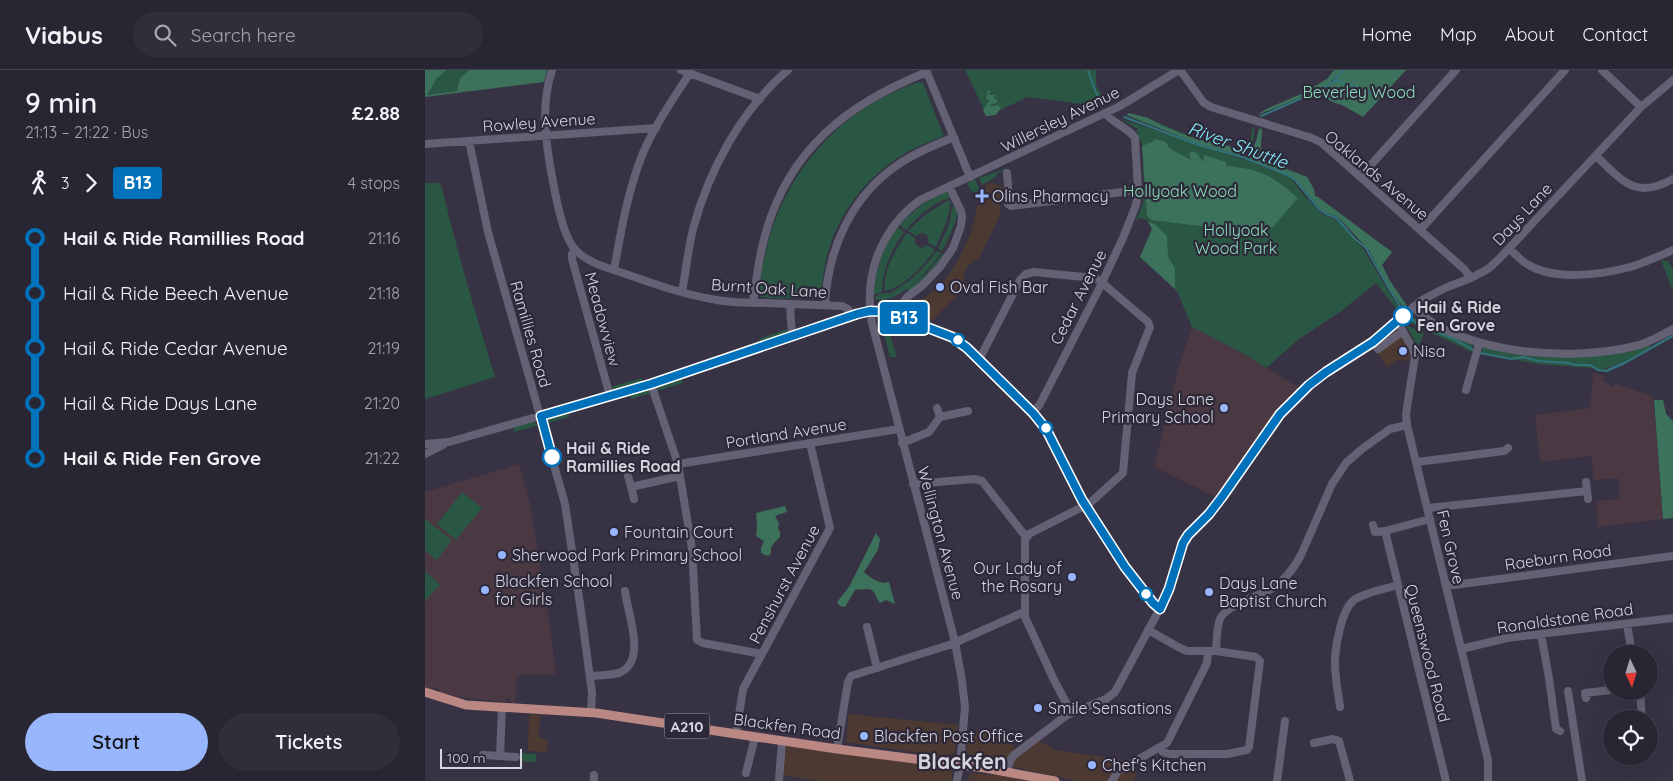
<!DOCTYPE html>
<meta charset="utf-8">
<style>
body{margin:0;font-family:Quicksand,sans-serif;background:#312e3b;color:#f1f3f6;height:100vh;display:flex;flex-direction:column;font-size:19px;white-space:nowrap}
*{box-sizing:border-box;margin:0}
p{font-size:16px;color:#a5a5ac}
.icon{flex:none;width:28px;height:28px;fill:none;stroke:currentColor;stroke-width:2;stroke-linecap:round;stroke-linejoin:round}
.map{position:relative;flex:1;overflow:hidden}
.side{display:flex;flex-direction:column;background:#292633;width:425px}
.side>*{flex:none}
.badge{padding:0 10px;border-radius:4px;font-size:18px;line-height:32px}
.needle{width:32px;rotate:176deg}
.controls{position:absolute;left:1178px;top:575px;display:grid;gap:10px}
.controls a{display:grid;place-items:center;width:55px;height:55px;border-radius:50%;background:#292633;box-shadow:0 5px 20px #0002,0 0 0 1px #45434e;font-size:25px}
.scale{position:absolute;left:15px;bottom:12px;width:82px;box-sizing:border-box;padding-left:5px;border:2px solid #d6d4df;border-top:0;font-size:14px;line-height:18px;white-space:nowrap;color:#d6d4df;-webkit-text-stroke:4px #2d2939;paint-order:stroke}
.map>.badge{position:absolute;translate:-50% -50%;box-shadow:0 0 0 2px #fff}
.legs{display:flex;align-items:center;gap:8px;height:55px;padding:0 25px;font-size:16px}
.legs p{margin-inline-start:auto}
.headline{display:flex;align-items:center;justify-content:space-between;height:85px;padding:0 25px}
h1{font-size:28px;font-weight:600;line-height:38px}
.action{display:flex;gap:10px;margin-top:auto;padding:10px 25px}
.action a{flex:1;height:58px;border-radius:30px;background:#97b6fd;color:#111;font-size:20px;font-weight:600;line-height:58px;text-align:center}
.action a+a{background:#312e3b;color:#f1f3f6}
ul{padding:0 25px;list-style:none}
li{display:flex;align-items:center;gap:18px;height:55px;font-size:19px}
li i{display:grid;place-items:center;width:8px;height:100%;margin:0 6px;background:currentColor}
li i::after{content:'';width:12px;height:12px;margin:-6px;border:4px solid;border-radius:50%;background:#292633}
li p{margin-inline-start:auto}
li:first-child i{background:linear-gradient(#0000 50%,currentColor 0)}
li:last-child i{background:linear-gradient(currentColor 50%,#0000 0)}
header{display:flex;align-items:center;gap:30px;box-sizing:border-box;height:70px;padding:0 25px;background:#292633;border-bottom:1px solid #45434e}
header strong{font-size:24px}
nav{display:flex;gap:28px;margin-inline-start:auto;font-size:18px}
.search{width:350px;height:45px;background:#312e3b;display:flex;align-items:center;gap:12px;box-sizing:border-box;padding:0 18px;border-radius:28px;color:#a5a5ac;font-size:19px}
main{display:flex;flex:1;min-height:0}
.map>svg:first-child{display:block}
.commercial{fill:#4c3931}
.education{fill:#4a3842}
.green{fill:#2a5644}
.forest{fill:#3c715b}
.water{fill:#31737b}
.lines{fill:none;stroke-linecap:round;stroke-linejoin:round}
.stream{stroke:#31737b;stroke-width:2}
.minor{stroke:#656174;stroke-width:8}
.major{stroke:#bb8783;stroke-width:9}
.line-1-casing{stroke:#fff;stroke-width:11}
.line-1{stroke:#0072bc;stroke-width:8}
.poi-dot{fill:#97b6fd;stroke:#2d2939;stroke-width:2}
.stop-1-dot{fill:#fff;stroke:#0072bc;stroke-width:2.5}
.labels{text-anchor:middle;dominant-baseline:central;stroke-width:4.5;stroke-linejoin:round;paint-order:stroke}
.shield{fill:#2d2939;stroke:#a3a1ad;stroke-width:1}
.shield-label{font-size:15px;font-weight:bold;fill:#d6d4df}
.park-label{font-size:16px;fill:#88dcb8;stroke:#2d2939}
.street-label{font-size:16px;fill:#d6d4df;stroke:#2d2939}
.poi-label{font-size:16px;fill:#d6d4df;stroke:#2d2939;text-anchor:start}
.stop-label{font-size:16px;font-weight:bold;fill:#d6d4df;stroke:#2d2939;text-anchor:start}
.water-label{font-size:18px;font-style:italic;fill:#87edfa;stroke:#2d2939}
.district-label{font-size:21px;font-weight:bold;fill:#d6d4df;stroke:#2d2939}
</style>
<header>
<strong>Viabus</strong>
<div class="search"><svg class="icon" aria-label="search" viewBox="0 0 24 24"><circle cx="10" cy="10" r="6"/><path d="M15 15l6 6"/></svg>Search here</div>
<nav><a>Home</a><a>Map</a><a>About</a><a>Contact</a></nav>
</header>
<main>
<section class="side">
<div class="headline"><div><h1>9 min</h1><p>21:13 – 21:22 · Bus</p></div><b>£2.88</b></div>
<div class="legs"><svg class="icon" aria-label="walk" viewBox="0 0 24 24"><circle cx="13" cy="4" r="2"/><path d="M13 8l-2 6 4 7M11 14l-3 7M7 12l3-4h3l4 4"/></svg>3<svg class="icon" aria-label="forward" viewBox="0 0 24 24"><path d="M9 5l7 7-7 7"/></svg><b class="badge" style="background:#0072bc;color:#fff">B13</b><p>4 stops</p></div>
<ul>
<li><i style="color:#0072bc"></i><b>Hail &amp; Ride Ramillies Road</b><p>21:16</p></li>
<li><i style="color:#0072bc"></i><span>Hail &amp; Ride Beech Avenue</span><p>21:18</p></li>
<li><i style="color:#0072bc"></i><span>Hail &amp; Ride Cedar Avenue</span><p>21:19</p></li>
<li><i style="color:#0072bc"></i><span>Hail &amp; Ride Days Lane</span><p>21:20</p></li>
<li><i style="color:#0072bc"></i><b>Hail &amp; Ride Fen Grove</b><p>21:22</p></li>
</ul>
<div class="action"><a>Start</a><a>Tickets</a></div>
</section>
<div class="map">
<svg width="1248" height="711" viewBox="0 0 1248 711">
<rect width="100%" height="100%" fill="#373344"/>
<path class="commercial" d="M567,113L578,117L574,148L554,188L543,195L539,204L538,219L508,250L493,244L490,238V235L512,218L525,203L533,190L546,163L556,123L560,116Z
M971,258L984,277L985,291L972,290L962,297L948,276Z
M424,644L533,655L530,683L521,687L421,672Z
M104,645H115L114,667L123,670L122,682L103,681Z
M575,660L594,684L612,670L630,680L700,690L706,700L712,703L709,711H652L589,697L549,691L541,683L544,661Z
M358,674L520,697L528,703L526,711H394L358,705Z
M545,703L571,705L610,711H543Z"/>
<path class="education" d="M767,257L823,286L875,318L849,345L791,427L729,397L754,296Z
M1168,303L1179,306L1178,310L1189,318L1190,314L1228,326L1238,449L1173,457L1171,431L1195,429L1193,408L1169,410L1166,386L1115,392L1110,345L1165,338Z
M94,394L105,433L126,563L131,605H92L90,633L85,632V628H82L81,632L33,627L15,623L12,618L5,619L0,617V422Z"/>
<path class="green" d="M0,0H70L32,21L0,25Z
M540,0H671V15L681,32L672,36L603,27L562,46Z
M494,12L498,13L519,66C507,71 495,75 484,81C448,101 419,135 406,173C402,184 400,195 398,207C397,214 397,223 394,229L345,228L336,227C331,216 338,197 340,186C357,104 415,38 494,12Z
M704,43L723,48L771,69L797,74L821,82L825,72L828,56H829C829,70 829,82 814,85L775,75L820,90V87C832,79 832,71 834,58H837L835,89L882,107L890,126L967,182L957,195L965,211L982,236L980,239L966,221L944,180L913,147L897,141L865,106L824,88L823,91L865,107L877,123L898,145L913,150L939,180L965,224L977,240L975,243L951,213L915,242L874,269L841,298L823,286L767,257L752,221L715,187L727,159L722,150L715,148L711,150L718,134L719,115L717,74L711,61L713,59L696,49L772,74Z
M579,99L580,100L571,104L572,106L557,115L554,108Z
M550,109L554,118L552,123L546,121L542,113Z
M0,113H14L17,118C32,182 51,245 70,307L0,329Z
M519,122H522L525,128C508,132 493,147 481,160L474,155L497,134Z
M522,131H525L526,132L522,151L511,177L503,173L504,169L501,164L496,163L491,166L483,161L500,145Z
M528,135C529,136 532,141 532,142C532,152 522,172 517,181L513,178L523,158Z
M472,157L479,162C467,178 457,201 457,222L448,225C452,196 456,182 472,157Z
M482,163L490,168C489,174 492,177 498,178L502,175L510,180C498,196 480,217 460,221C457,202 471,179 482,163Z
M512,181L516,183C506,199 470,237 450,229V227L457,223H465L484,211L497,199Z
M517,184L520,185C509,200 498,211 484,222L482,219L502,203Z
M1236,190L1243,191L1248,199V219H1247Z
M988,247L1011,259L1048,275L1047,282L984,252Z
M460,250L472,287H465L457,256Z
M981,255L999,264L993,277Z
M362,259V265L337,273L334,269Z
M1223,274L1225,278L1203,290L1177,300L1167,298L1113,294L1056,284L1058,277L1192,283L1206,281Z
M217,308V314L191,321L185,317Z
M256,308L258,313L231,321L235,315Z
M221,319L224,320L226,323L206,329L205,324Z
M142,342L145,347L122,353V350L127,346Z
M107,351L114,355L89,362L88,357Z
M37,422L57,438L31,470L12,454Z
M0,449L27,470L12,490L0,481Z
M0,501L15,515L0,531Z
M95,683L111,684V692L95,691Z"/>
<path class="forest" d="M0,0H22L12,8L2,25L32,21L35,8L45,0H122L119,12L0,27Z
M909,0H917L906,12L899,17L853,37L832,45L841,39L876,24L902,9Z
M918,0H981L938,47C932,43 925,40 919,36C912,33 905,32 899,27L903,20L902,16L908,12Z
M563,20L566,21L563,24L564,25H570L568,28L572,30V33L566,34L564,37L573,35L576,38L571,45L561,46L558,40L565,30L561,29Z
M704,43L723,48L738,56L771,69L797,74L821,82L825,80L820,83L814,85L774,74L701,45Z
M834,59L837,60L835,89L882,107L889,119L890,126L893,127L967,182L957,195L965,211L982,236L980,239L966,221L944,180L913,147L897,141L873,112L865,106L820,87C830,79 831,71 834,59Z
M729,69L741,72L744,78L766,90L764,84L766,81L772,83L778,92L779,85L801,92V96C837,99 845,105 873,128L848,157L807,160L726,150L722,145L717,76L729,71Z
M723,152L730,154L742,166L743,187L750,198V219L715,187L727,159Z
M1229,330H1238L1241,344L1248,351V448L1238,449Z
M360,436L362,442L352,445L350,447L354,453L353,458L355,462V467C349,474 345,474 346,484L342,486L336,483V478L339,471L331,466L332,457L331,443Z
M451,463L455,469L453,480L439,502C445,508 456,515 464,512L470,534L461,530L455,533C448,524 451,516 436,520L434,519L430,520L420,537L415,536L412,532L424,517Z"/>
<path class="water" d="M1248,264V267L1200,294L1182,302V299L1203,290Z"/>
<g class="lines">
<path class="stream" d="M663,0L671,23L679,33
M910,10L951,24
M836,46L893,21L908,12L918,0
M699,47L774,75L817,87L862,105L870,110L894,139L901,144L912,148L929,168L941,178L966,222L978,240
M986,248L992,254L1029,269L1048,280
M1055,283L1086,289L1098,287L1113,291L1144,293L1150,295H1165L1173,300L1182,301"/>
<path class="minor" d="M127,0C116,34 120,67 126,101C130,122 136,160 148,177C160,192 180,197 198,203C229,214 260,225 292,230C308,233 325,233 341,233C367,234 392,235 417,236L423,239L426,246
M256,0L335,29
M501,0L545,107
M755,0L779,33L786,37L887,68L897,73L1039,199L1046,208
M1177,0L1216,37
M44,71L63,162L140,434L157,548L167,623L166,642
M0,74L231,58
M1171,86C1198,111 1210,130 1248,109
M582,103L583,114V134L586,136L713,120L710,68C703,57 688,54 680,43
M935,107L1031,0
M995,160L1140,0
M150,179L147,184V189L185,326
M1085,179C1090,184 1095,190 1102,194C1129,211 1175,205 1205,197C1219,193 1234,186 1248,180
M189,200C196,160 203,120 218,83C230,55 248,29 265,3
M257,222C261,201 263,179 268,159C284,100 316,40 363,0
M328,233C331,209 334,185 341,162C365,78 424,33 502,2
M365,234L367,266
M400,235C403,179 426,126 474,94C491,82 510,75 529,67
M988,237C1035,285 1147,292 1210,276C1224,273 1236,265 1248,259
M471,244L482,227L498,215L515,197L528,178L536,156L537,147L536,141L524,116
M972,252L987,277L990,286L981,344L982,355L1063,690V711
M947,272L953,279L978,261
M554,290L595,210L601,204L609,202L669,208L674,210L723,252L725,257L707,303L698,403L665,433L604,464L600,470V547L629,610L646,642
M226,314L253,394L267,479L272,570L278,573L337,584
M1041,320L1054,274
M608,343L615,334L673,221L698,168L711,135L713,120
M515,347L543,341
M477,373L504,362L515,347L512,338
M0,374L24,372L226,314L432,244L445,241L465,242L488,252L527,267L538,274L608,343L621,359L657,430L700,497L729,534L735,539
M0,384L18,375
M992,392L1079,381L1083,378
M253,394L474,359
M203,406L206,417
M1161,412L1163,429
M488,414L549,409L557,411L601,467
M209,429L206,417L255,406
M1003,438L1162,421
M1005,449L960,461L1021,711
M948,455L950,462L960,461
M1021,516L1248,486
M1202,554L1207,584
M442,557L452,598
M723,560L755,578L762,581H791L831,587L835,591L824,677L822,680L802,684H744L738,682L735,678
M1116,564L1124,608L1131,659L1135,661
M1036,579L1082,568L1248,548
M791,581C792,571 791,555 796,547C805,533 832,527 846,519C860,511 869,498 876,485L907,414L921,393L937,379L965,359L982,355
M165,606C175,605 187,606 196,602C222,589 202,542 200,521
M1143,621L1157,711
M1215,621L1217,649
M1161,628L1160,623L1186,620
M77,637L75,686L91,687
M915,637C913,621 909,604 910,588C911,573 917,539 929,530C939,523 960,519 973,515
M311,664L318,619L405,458L385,373
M889,673L908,669L914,671L925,711
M412,679L423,612L426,606L527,574L599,542
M58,685L75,686
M581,702L586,689L589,685L642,645L681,629L690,622L739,531L758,473L763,465L789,437L855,344L884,315L901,302L947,272L997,230L1020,218L1046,208L1063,199L1074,189L1216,37L1248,10
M321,703L330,667
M169,711V705
M354,711L357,671
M532,711L535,695L540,637L537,611L530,572L447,253C438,205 456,159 495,130L695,36L754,0
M687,711L693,701L742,673L782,593L783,581
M852,711L860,651"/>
<path class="major" d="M0,622L41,635L171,643L412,679L560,698L630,711"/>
</g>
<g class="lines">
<defs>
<path id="line-1" d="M127,387L116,346L226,314L432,244L445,241L465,242L488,252L527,267L542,278L608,343L621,359L657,430L700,497L728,533L735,539L744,519L758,473L763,465L784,444L797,427L855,344L884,315L901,302L948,272L978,246"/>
</defs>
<use href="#line-1" class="line-1-casing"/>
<use href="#line-1" class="line-1"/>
</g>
<g class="poi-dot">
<path d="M554.5 118.5h5v5h5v5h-5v5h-5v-5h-5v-5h5z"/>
<circle cx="515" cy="217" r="5"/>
<circle cx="978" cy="281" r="5"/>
<circle cx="799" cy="338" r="5"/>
<circle cx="189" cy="462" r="5"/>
<circle cx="77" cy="485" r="5"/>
<circle cx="647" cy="507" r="5"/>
<circle cx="60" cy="520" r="5"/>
<circle cx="784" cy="522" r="5"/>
<circle cx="613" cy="638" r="5"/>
<circle cx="439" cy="666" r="5"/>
<circle cx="667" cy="695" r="5"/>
</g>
<g class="stop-1-dot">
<circle cx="978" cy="246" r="9"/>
<circle cx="533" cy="270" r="6"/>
<circle cx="621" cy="358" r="6"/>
<circle cx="127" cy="387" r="9"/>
<circle cx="721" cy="524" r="6"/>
</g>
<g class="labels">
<rect class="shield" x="239.5" y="643.5" width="45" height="25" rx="4"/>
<g class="shield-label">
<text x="262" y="656">A210</text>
</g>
<g class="park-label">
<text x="934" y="22">Beverley Wood</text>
<text x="755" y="121">Hollyoak Wood</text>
<text x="811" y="160">Hollyoak<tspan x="811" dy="18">Wood Park</tspan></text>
</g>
<g class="street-label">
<text transform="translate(635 49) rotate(-26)">Willersley Avenue</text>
<text transform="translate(114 52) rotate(-4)">Rowley Avenue</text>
<text transform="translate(952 105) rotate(40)">Oaklands Avenue</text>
<text transform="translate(1097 144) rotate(-47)">Days Lane</text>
<text transform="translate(344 218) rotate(4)">Burnt Oak Lane</text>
<text transform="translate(653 227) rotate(-63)">Cedar Avenue</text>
<text transform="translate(178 249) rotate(75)">Meadowview</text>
<text transform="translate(106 264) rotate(74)">Ramillies Road</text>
<text transform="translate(361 363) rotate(-9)">Portland Avenue</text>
<text transform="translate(516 463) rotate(75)">Wellington Avenue</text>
<text transform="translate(1026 477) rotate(77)">Fen Grove</text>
<text transform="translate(1133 487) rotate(-8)">Raeburn Road</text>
<text transform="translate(359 514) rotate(-62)">Penshurst Avenue</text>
<text transform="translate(1140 548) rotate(-8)">Ronaldstone Road</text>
<text transform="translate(1003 583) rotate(76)">Queenswood Road</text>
<text transform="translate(362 656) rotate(8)">Blackfen Road</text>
</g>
<g class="poi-label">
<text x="567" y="126">Olins Pharmacy</text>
<text x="525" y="217">Oval Fish Bar</text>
<text x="988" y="281">Nisa</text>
<text x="789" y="329" text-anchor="end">Days Lane<tspan x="789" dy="18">Primary School</tspan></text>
<text x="199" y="462">Fountain Court</text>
<text x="87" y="485">Sherwood Park Primary School</text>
<text x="637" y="498" text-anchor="end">Our Lady of<tspan x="637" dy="18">the Rosary</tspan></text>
<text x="70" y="511">Blackfen School<tspan x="70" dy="18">for Girls</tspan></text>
<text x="794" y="513">Days Lane<tspan x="794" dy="18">Baptist Church</tspan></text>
<text x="623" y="638">Smile Sensations</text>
<text x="449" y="666">Blackfen Post Office</text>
<text x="677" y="695">Chef's Kitchen</text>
</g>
<g class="stop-label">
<text x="992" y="237">Hail &amp; Ride<tspan x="992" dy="18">Fen Grove</tspan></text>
<text x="141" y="378">Hail &amp; Ride<tspan x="141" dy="18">Ramillies Road</tspan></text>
</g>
<g class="water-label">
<text transform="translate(813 75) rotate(20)">River Shuttle</text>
</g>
<g class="district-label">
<text x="537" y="691">Blackfen</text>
</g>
</g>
</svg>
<div class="controls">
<a><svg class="needle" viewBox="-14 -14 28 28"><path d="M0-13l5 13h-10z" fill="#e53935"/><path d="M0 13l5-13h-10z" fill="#a5a5ac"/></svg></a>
<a><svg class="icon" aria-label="locate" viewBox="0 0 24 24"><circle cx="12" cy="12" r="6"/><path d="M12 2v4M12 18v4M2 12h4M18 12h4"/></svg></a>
</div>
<div class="scale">100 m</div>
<b class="badge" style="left:479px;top:248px;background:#0072bc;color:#fff">B13</b>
</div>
</main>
